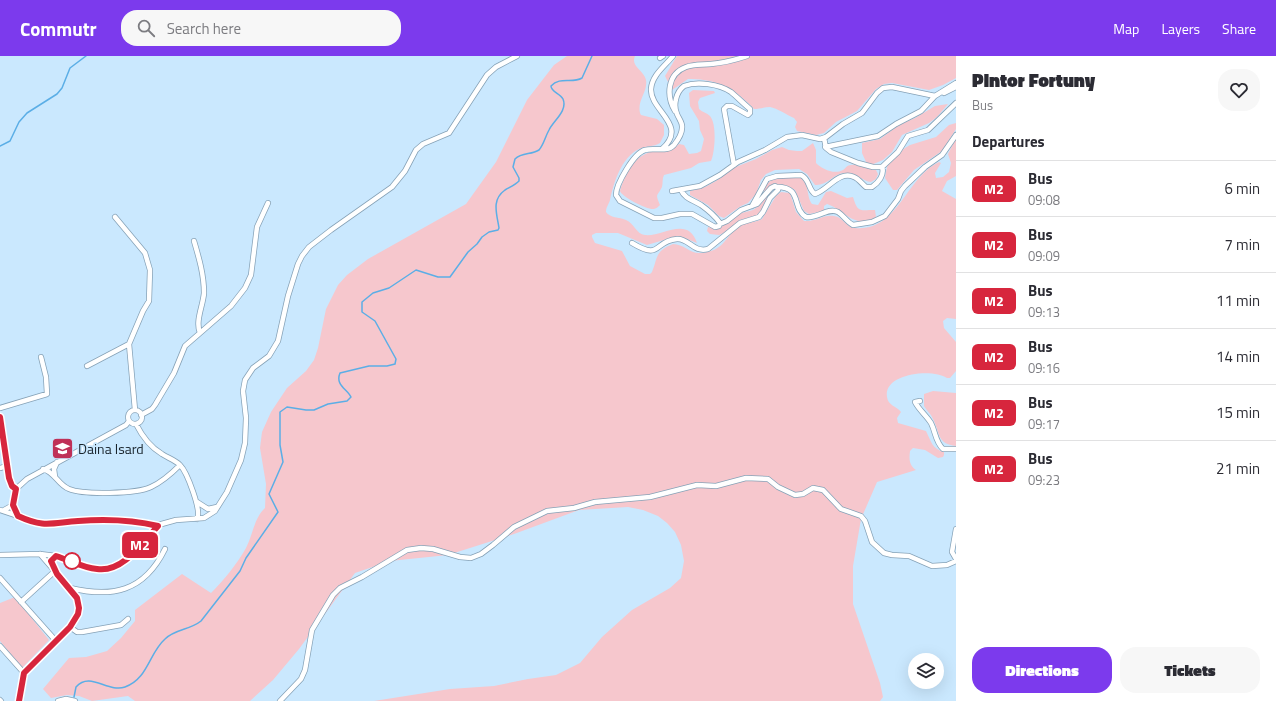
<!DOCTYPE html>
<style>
body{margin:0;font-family:"Titillium Web",sans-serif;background:#f7f7f7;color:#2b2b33;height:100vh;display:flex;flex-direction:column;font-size:15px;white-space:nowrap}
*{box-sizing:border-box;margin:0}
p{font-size:13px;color:#7c7c81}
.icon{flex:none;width:22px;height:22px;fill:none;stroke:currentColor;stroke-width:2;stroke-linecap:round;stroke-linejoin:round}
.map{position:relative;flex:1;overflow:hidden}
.details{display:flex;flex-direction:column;background:#fff;width:320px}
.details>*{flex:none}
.badge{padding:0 8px;border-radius:6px;font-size:14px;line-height:26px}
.fabs{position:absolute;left:908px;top:597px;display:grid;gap:8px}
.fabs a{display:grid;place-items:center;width:36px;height:36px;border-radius:50%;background:#fff;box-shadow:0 4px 16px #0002;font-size:20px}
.map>.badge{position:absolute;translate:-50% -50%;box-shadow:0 0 0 2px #fff}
h2{padding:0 16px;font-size:15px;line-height:36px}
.round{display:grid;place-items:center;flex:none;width:42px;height:42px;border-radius:16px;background:#f7f7f7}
.head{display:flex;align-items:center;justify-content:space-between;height:68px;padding:0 16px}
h1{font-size:19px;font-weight:800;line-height:30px}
.primary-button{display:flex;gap:8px;margin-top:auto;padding:8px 16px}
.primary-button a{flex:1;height:46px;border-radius:16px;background:#7c3aed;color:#fff;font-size:16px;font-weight:800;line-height:46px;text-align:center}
.primary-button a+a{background:#f7f7f7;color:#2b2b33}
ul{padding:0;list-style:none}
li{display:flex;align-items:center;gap:12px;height:56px;padding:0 16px;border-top:1px solid #e1e1e2}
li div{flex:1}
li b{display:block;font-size:15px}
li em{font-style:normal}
li .badge{min-width:44px;font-weight:700;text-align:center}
header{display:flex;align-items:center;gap:24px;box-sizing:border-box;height:56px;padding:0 20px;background:#7c3aed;color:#fff}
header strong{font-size:19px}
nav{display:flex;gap:22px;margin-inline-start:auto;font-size:14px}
.search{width:280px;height:36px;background:#f7f7f7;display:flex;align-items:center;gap:10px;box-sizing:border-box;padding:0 14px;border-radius:16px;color:#7c7c81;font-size:15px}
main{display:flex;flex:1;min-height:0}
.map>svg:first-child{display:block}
.green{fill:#f6c7cd}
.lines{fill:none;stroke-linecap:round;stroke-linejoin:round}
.stream{stroke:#5baee6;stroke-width:1.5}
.minor-casing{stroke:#86a2b7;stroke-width:6}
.minor{stroke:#fff;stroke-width:4.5}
.line-casing{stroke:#fff;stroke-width:9}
.line{stroke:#d7263d;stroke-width:6}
.stop-dot{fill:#fff;stroke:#d7263d;stroke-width:2}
.labels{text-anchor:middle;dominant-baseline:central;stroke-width:3.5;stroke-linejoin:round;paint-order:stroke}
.poi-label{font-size:14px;fill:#19242c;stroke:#cae8fe;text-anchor:start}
</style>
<header>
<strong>Commutr</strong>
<div class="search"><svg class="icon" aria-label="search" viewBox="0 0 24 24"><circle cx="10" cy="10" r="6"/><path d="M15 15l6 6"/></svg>Search here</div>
<nav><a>Map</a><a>Layers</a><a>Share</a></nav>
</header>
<main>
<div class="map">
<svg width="956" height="645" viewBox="0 0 956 645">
<rect width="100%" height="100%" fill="#cae8fe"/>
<path class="green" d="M567,0H635C630,10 644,14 646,24C648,36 637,44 640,57L641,59L657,63L664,69V79L660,87C654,91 645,90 639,93C621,102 614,126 610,144C609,148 606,151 606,156C610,162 619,161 626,164C634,167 636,178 645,179C662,181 688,159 697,187L682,181H674L647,189L618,177H596L592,179V181L595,187L622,195L630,210L645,218H650L652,216C658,201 655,195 673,188C684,188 690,198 701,197C724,195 724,182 738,171C744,166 755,167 762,163L776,140L781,136L790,137L796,156L804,165C815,166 824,158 834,160C843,161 847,172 855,172C898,176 906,121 939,106L941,107L935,117L936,122L943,121L949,116L951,107L948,98L956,82V120L947,125L942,135L956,143V263L947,262L943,265L944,272L956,286V315L950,322H947C933,312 883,317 887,341C888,350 897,350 901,356L897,362L898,367L926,375C931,385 932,393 944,396V399L943,401L938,402L925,394L913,392L910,395C909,403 909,409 916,414L877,426L861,463L853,510V548L880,627L883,641L880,645H374L450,633L494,630L528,623L556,619L580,607L602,581L632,554L670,532L681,522L684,505L681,489L675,476L667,467L658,460L643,454L628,451L579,454L514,478L448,499L390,505L355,517L299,593L273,624L250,645H135L128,640L92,645L79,640L67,639L51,642L43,633L69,602L86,601L107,595L121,582L135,565V554L182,518L211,537C224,524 237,508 246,492C253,479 254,462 265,452L266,428L260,392L262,376L271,356L287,332L306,315L314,304L318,292L326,253L338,229L347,219L368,203L466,148L496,106L527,44L554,9Z
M677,0H956V22L943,29L929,34L892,27L884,28L876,33L857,55L836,66L824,77L816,79L797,75L795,71L797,66L794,62C787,59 777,52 770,51C765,51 760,53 754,53C736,33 715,22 688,23L672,34L665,20Z
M693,34L714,35L715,37L700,42L698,46L699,53C702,56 707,57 710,60C717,68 715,96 711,105L699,107L691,112L664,119C662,123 663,127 662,131C657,141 655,137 660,149C658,151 657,152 654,153C647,154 622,141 620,135C625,117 636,96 657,95C669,95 669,97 679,88L684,89L689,98L697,97L701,95L704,83L700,74L699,65L690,50L689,37Z
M948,48L937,61L929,67L902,79L892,96L883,104L871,109L866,106L862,97V87L880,83L899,69L915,62L935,50Z
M956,67V73L942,95L914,114L897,134H893L885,122L887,111L890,105L905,92L910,89L936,81L949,69Z
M813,87L816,94V107C822,113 834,119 843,114C846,112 847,109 851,109C859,108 869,111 876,114L878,118L876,123L871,126C862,125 856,116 844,117C833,118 827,130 815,129L807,118L799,113L775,114L766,118L761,124L756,138L748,147L741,150L724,162L719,160L708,149L690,139V135L705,131L716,125L733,112L756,103L772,94L782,91L789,94L797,95H802Z
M800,121C810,128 806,140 812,148L818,149L826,136L831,135L847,142L853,141C858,157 859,154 875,154L876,161C854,174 845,154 827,148L824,150V155L809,158L804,155L795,134C779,124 776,130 762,136C772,117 780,122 800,121Z
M771,135L772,136L761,155L756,160L740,164L726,176L719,179L710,178L707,175L708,171L717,173L729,166L738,158L753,154L761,148Z
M933,335L956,337V390C937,388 940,377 933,363C931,358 927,355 924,350V338Z
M15,541L49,584L22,612L0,585V547Z"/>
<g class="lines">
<path class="stream" d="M0,90L10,85L19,66L27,57L57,38L62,32L70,12L86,0
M74,641L76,631C90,615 108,637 125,631C148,623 149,597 165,583C175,573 190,574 201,565L240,515L246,502L278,456L269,438L283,406L280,389V356L287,351L306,354H314L328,348L347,345L351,341C347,333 335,329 340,317L369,310H387L395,308L396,303L375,265L362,256V246L373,237L389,232L416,214L438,221H450L468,196L477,188L482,181L489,176L498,174L499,172C497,158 491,144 505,134C510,131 515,129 519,125V122L513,111L515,103C522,96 531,99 539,94C544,88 545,81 549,74C553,65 568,55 563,43C560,37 551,36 551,30C560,20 572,28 582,22L592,0"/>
<defs>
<path id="minor" d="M660,2L663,0
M944,37L956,31
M675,55C666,40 667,18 686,11C694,8 703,9 711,8C723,7 735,4 747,0
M824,82L826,92L831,96L858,107L873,111H882L898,96L908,80L928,74L956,47
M825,91L878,80L896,68L921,55L935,40
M662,93C689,69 650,55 651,33C652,19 665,10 673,0
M777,131C803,131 791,152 806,161C817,163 828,151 838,156C844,160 847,166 853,169L872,166L885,160L898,143L901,135L905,130L925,111L942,99L956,79
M681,134C685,143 693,144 701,149C708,154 715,160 720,167L719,170L715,171L692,158H680L662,162H654L620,145L616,139C616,128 634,97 645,94C654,91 667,97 674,89C678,84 682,78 682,72C683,67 679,63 677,58C673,49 676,36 684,30C697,25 719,28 731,36C737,41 744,48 750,53V57L748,59L732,50H727L724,53L734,109
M672,135L700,130L720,119L738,106L765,94L787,81L802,79L820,83L826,81L843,68L862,57L877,37L883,32L892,31L935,40L956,27
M752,150L767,123L777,120L801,119C810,123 808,134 815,138C828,134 839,114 854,121C859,123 862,128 866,131H872C878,127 885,119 882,111
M115,161L145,197L150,214L149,245L143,255L129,288L135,354
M632,187C662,205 653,185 677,183C689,182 693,197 708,193L740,167L759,161L763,156L770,142L778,134V132L775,130L771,132L757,148L741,154L727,165L720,168
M200,277L231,250L245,232L251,219L257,171L268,147
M87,310L129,288
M920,345L915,346C919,354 926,359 931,367C936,377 935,385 943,393H956
M0,352L47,338L46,321L41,301
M128 361a7 7 0 1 1 14 0a7 7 0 1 1-14 0Z
M141,359L152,353L155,349L174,317L185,290L200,277C195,265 203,250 204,237C204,219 199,202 194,185
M0,361L9,422L12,430L16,433
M136,368C142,380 150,391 162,398C168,402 175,404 180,409C187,416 202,455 197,463
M0,412L7,410
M43,413C55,416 58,429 69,433C84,439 136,438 151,431C162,426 172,417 180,409
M55,421L54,413L57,406
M197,446L208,453L217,451
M0,454L42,468L78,465L102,464L142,466L158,469
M4,454L13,449L16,433L27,423L126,369L129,365
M956,473L952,496L956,503
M0,499L40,498L56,500L91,512L109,513L125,504L158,469L176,464L204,462L215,455L227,436L241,404L245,387L246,362L243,335L245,324L253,312L269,300L278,285L288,240L298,208L302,200L309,191L331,174L392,131L405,115L416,94L423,88L449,77L487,19L496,11L517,0
M55,512L51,505L56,500
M0,522L56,585
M70,532C112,542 144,536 165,493
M21,546L55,515
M70,571L77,576H82L121,569L128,563
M0,590L24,617
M0,644L1,645
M19,645L24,617L70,571L78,558L79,552L77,542L73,536L40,498
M58,645L66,643L75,645
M280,645L301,623L305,614L312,574L333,539L340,532L362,521L407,494L421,492L433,493L460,501L471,502L481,498L493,489L514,471L547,455L574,452L595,446L650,441L697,429L716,430L746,422L768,423L778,431L795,439L803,438L813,432L823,434L841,453L861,460L865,465L872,486L884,497L892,499L909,500L932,510L947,509L956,505"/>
</defs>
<use href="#minor" class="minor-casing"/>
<use href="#minor" class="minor"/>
</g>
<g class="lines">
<defs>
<path id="line" d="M0,361L9,422L12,430L16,433L13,449L18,460C44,472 51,467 78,465C104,463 133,464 158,470C143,486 123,517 97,513C83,512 69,504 56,500L51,505L57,518L77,542L79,552L78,558L70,571L24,617L19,645"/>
</defs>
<use href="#line" class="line-casing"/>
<use href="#line" class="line"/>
</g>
<defs>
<symbol id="school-square" viewBox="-11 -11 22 22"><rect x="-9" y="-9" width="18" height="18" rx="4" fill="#bf3057" stroke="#cae8fe"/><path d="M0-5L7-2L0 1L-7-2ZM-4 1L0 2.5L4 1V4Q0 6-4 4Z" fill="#fff"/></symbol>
</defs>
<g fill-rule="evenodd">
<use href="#school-square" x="50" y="380" width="25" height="25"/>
</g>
<circle class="stop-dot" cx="72" cy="505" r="8"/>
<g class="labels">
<g class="poi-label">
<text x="78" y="392">Daina Isard</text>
</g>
</g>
</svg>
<div class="fabs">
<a><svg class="icon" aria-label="layers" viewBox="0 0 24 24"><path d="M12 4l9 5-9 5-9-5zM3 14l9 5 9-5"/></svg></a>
</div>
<b class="badge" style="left:140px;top:489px;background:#d7263d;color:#fff">M2</b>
</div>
<section class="details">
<div class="head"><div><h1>Pintor Fortuny</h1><p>Bus</p></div><a class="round"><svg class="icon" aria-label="heart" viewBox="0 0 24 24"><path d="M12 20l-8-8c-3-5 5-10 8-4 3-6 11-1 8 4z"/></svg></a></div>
<h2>Departures</h2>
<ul>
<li><span class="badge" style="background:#d7263d;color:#fff">M2</span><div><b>Bus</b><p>09:08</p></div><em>6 min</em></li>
<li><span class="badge" style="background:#d7263d;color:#fff">M2</span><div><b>Bus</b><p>09:09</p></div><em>7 min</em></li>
<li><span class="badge" style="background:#d7263d;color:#fff">M2</span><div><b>Bus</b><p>09:13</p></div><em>11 min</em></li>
<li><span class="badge" style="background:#d7263d;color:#fff">M2</span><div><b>Bus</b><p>09:16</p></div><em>14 min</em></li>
<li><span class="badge" style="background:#d7263d;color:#fff">M2</span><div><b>Bus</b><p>09:17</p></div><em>15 min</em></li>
<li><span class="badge" style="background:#d7263d;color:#fff">M2</span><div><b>Bus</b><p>09:23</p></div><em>21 min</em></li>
</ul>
<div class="primary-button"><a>Directions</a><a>Tickets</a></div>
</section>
</main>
